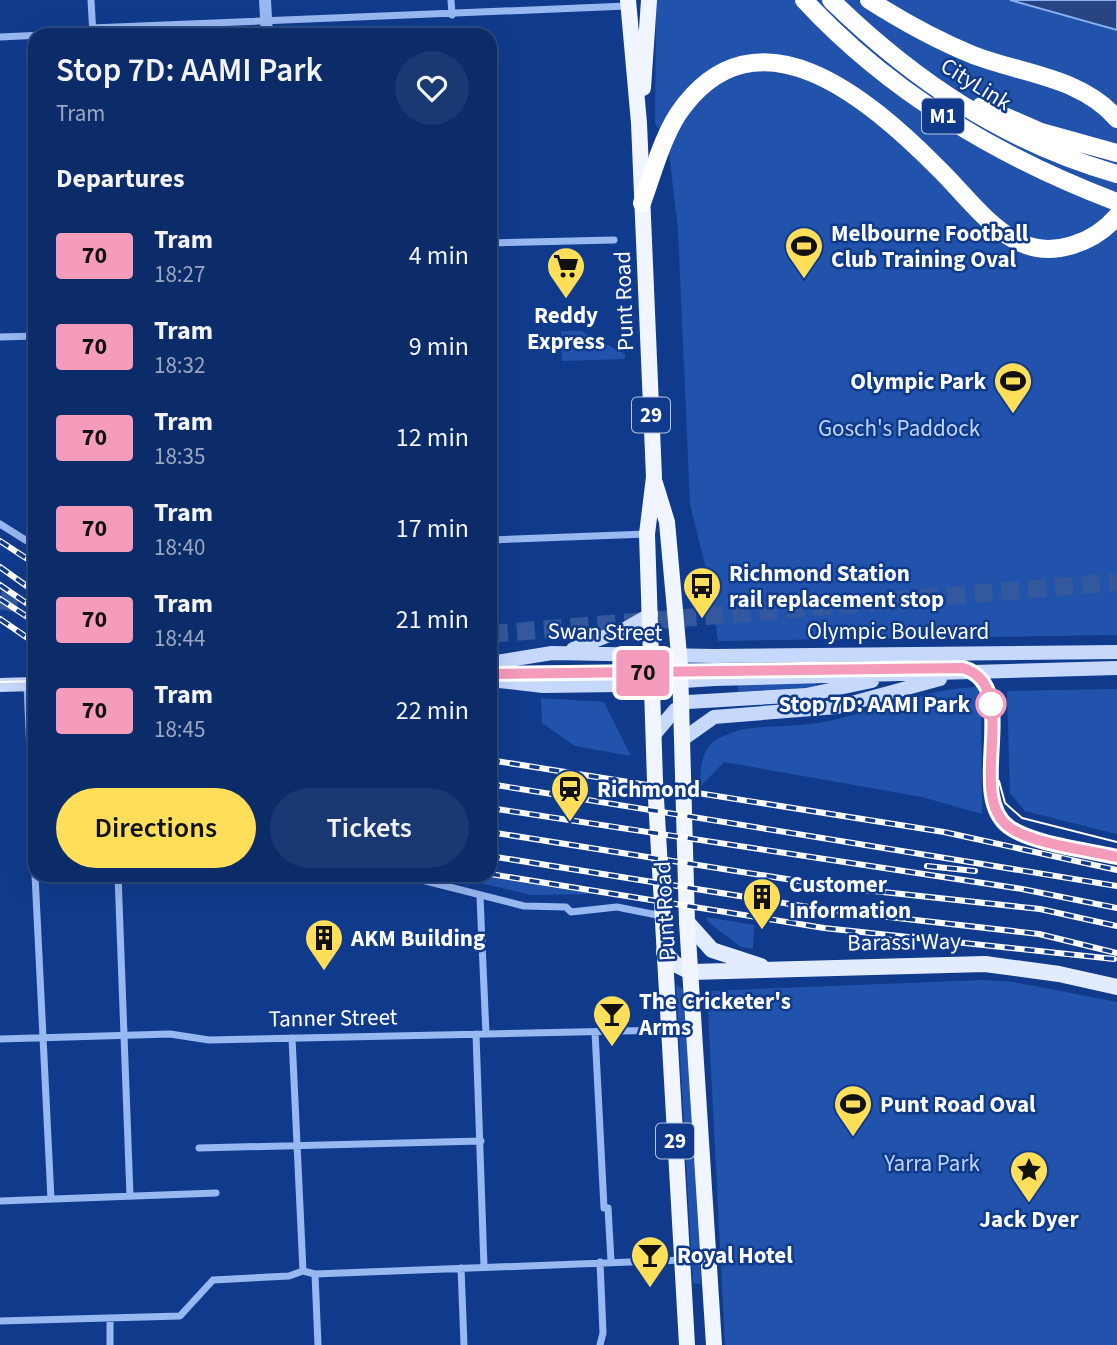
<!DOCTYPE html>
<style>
body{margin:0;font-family:"Source Sans 3",sans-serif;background:#1a3871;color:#f1f3f6;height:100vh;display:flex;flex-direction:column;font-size:26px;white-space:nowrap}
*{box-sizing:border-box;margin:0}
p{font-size:23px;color:#9aa7c0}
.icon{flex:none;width:38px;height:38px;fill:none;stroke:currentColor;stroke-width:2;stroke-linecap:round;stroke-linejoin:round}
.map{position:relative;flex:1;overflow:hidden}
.details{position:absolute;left:28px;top:28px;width:469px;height:854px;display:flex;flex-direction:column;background:#0c2c69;border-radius:21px;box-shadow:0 7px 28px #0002,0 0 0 2px #2c487d}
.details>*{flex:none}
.badge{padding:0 14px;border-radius:5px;font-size:24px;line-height:46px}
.map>.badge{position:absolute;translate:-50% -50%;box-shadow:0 0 0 4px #fff}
h2{padding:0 28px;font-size:26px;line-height:63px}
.round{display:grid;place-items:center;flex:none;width:74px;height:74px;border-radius:37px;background:#1a3871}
.headline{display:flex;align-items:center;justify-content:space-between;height:119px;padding:0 28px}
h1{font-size:33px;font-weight:600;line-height:52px}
.action{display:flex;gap:14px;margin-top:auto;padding:14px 28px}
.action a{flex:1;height:80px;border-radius:42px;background:#ffde59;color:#111;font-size:28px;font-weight:600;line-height:80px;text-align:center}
.action a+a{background:#1a3871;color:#f1f3f6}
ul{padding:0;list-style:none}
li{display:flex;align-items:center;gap:21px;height:91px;padding:0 28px}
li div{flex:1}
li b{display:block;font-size:26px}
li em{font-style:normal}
li .badge{min-width:77px;font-weight:700;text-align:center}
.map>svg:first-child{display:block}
.green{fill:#2253ac}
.water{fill:#264582;stroke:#89b1f6;stroke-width:2}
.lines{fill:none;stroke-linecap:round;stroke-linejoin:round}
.motorway-tunnel{stroke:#34589d;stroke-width:18;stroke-dasharray:18 9;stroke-linecap:butt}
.minor{stroke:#98b8f2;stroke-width:7}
.tertiary{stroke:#98b8f2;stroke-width:12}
.secondary{stroke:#c6d9fc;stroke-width:14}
.primary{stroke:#e3ebff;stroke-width:16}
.trunk{stroke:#f1f5ff;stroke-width:16}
.motorway{stroke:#fff;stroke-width:18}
.tram{stroke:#fff;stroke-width:2}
.rail-casing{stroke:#fff;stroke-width:6}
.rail{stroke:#103b8c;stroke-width:3.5;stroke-dasharray:10;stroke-linecap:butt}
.line-casing{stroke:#fff;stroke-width:16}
.line{stroke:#f59bbb;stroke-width:10}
.stop-dot{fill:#fff;stroke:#f59bbb;stroke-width:3.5}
.labels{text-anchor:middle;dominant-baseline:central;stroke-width:5;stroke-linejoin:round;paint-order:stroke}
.shield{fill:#103b8c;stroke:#b7c4dc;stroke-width:2}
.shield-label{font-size:21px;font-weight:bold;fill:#fff}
.street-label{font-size:23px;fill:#fff;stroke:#103b8c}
.poi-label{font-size:23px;font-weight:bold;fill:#fff;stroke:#103b8c;text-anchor:start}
.park-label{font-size:23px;fill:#bfd5fd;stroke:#103b8c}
.stop-label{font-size:23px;font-weight:bold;fill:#fff;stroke:#103b8c;text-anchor:end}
</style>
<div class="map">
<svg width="1117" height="1345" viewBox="0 0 1117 1345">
<rect width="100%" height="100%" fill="#103b8c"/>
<path class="green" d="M656,0H1010L1117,30V635L718,641L710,585L690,504L678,229L668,144L655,123Z
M561,331H581L625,354V359L562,361Z
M816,683V687L738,692V684Z
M977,687L981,699L982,814L922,797L724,762L700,787C700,773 701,752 713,742C740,723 772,728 802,725C862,719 917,689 977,687Z
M1117,689V834L1025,811L1010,793L1007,691Z
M541,698L604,702L631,756L575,746L542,723Z
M446,875H476L593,894L531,895Z
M706,917L754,925L753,949L741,947L708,922Z
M983,980L1014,982L1117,1002V1345H725L707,991Z
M676,985L683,989L698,1183L701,1284L693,1283Z"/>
<path class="water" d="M1010,0H1117V30Z"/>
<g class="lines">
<path class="motorway-tunnel" d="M0,600L35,607
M490,634L1117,582"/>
<path class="minor" d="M91,0L93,35
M451,0L452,15
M0,37L86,33L92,28L627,6
M490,173L493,243
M490,243L614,240
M0,337L35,336
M0,524L35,546
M490,540L647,534
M490,641L491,662
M27,685L35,867
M35,875L51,1199
M118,875L130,1196
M402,875L524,906L566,907L571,912L617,907L662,916
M480,897L486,1034
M595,1032L604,1208H608L611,1261
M476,1034L484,1267
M292,1038L303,1271L315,1274L682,1260
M0,1039L170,1034L209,1040L668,1030
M199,1148L481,1141
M0,1201L216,1193
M600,1262L603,1333L600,1345
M461,1268L464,1345
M315,1274L318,1345
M110,1318V1345
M0,1321L180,1316L213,1280L289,1276L303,1271"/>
<path class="tertiary" d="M265,0L267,35"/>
<path class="secondary" d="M573,649L625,629L651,614
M490,663L552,653L714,656L1117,652
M490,680L543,686L621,685L715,679L1117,668
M0,685L35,684
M654,735L675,710L688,702L806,695L872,681
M683,739L714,717L837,707L940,679"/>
<path class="primary" d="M687,922L712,950L761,966
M664,952L675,964L691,972L985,964L1059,974L1117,987"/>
<path class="trunk" d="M628,0L639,123L654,477L647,534L655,781L687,1345
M643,88L649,0
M655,483L667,522L680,666L687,922L714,1345"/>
<path class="motorway" d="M804,0C889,92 1000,158 1117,202
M831,0C914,81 1005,142 1117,174
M869,0C902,21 936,40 973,55C1022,74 1082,77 1117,119
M981,106L1041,132L1117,153
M642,203C653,173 661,141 678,114C756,0 870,100 938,168C963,192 989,229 1021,243C1054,258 1095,242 1117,216"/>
<path class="tram" d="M490,675L963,668C1024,687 964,794 1009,827C1032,844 1088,850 1117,857
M0,682L35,681
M999,781L1005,803L1022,818L1117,842"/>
<defs>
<path id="rail" d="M0,541L35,564
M0,567L35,592
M0,585L35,609
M0,599L35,622
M0,619L35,643
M490,760L944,832L1117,870
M490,784L1117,886
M490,808L1022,889L1117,908
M490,832L837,887L1040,909L1117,926
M490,856L827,910L1039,934L1117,953
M927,866L975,871
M490,874L824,928L1114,959"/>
</defs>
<use href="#rail" class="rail-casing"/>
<use href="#rail" class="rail"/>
</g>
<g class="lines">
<defs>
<path id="line" d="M490,674L963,668C1024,687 964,794 1009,827C1032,844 1088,850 1117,857"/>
</defs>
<use href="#line" class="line-casing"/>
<use href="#line" class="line"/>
</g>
<defs>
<symbol id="stadium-pin" viewBox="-11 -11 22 30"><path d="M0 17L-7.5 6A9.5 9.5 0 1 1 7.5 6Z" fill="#ffde59" stroke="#103b8c"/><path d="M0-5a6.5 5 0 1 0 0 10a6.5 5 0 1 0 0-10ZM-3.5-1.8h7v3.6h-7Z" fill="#111"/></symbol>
<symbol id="supermarket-pin" viewBox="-11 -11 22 30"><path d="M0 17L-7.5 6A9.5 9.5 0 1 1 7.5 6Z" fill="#ffde59" stroke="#103b8c"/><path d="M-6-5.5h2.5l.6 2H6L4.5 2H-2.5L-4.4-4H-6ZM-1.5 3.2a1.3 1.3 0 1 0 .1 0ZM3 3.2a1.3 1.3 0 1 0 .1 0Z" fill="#111"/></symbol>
<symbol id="bus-pin" viewBox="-11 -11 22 30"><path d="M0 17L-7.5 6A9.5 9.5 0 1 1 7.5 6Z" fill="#ffde59" stroke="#103b8c"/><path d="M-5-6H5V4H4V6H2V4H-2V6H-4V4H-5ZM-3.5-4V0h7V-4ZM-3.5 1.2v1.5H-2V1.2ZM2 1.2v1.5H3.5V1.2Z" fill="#111"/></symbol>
<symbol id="station-pin" viewBox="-11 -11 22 30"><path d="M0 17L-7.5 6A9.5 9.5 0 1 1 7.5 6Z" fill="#ffde59" stroke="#103b8c"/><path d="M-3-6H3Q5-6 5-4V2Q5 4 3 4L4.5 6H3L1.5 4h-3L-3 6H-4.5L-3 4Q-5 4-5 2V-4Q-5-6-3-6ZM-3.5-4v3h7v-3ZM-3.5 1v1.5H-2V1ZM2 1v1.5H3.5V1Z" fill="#111"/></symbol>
<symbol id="building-pin" viewBox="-11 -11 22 30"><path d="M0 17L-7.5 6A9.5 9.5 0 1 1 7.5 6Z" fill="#ffde59" stroke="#103b8c"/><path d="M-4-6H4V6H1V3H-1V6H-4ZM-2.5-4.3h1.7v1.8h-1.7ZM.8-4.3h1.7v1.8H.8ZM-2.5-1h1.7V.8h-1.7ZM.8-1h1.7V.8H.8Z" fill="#111"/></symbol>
<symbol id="bar-pin" viewBox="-11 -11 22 30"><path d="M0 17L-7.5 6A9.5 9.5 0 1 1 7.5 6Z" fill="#ffde59" stroke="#103b8c"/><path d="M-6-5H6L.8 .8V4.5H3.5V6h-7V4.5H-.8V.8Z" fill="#111"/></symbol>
<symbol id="sight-pin" viewBox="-11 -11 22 30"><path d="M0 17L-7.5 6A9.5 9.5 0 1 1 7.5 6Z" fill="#ffde59" stroke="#103b8c"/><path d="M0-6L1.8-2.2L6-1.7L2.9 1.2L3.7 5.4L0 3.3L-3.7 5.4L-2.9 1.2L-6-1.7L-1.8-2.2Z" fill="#111"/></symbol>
</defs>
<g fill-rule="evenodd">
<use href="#stadium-pin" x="782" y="224" width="44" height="60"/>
<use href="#supermarket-pin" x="544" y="244" width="44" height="60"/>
<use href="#stadium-pin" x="991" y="359" width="44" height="60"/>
<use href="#bus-pin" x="680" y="564" width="44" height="60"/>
<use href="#station-pin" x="548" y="767" width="44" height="60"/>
<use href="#building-pin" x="740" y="875" width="44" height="60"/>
<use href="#building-pin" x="302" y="916" width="44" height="60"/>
<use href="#bar-pin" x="590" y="992" width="44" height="60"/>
<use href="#stadium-pin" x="831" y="1082" width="44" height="60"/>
<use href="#sight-pin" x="1007" y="1148" width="44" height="60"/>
<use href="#bar-pin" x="628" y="1233" width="44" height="60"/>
</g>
<circle class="stop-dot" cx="991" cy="704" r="14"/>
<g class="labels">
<g class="shield">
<rect x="922" y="98.5" width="42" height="35" rx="5"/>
<rect x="632" y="397.5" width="38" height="35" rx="5"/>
<rect x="656" y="1123.5" width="38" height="35" rx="5"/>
</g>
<g class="shield-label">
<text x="943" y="116">M1</text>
<text x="651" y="415">29</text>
<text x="675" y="1141">29</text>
</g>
<g class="street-label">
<text transform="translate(976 84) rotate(32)">CityLink</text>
<text transform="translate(624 301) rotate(-92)">Punt Road</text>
<text x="898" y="631">Olympic Boulevard</text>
<text transform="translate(605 632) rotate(1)">Swan Street</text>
<text transform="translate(665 911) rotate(-93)">Punt Road</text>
<text transform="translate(904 942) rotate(-1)">Barassi Way</text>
<text transform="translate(333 1018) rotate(-1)">Tanner Street</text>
</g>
<g class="poi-label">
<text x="831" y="233">Melbourne Football<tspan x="831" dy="26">Club Training Oval</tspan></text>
<text x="566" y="315" text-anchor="middle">Reddy<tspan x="566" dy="26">Express</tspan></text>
<text x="986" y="381" text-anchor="end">Olympic Park</text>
<text x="729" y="573">Richmond Station<tspan x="729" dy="26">rail replacement stop</tspan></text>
<text x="597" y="789">Richmond</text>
<text x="789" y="884">Customer<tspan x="789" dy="26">Information</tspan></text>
<text x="351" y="938">AKM Building</text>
<text x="639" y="1001">The Cricketer's<tspan x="639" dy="26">Arms</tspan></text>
<text x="880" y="1104">Punt Road Oval</text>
<text x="1029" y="1219" text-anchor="middle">Jack Dyer</text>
<text x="677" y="1255">Royal Hotel</text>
</g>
<g class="park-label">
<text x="899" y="428">Gosch's Paddock</text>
<text x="932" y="1163">Yarra Park</text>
</g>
<g class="stop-label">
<text x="970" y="704">Stop 7D: AAMI Park</text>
</g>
</g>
</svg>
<b class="badge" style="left:643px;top:673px;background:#f59bbb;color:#111">70</b>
<section class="details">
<div class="headline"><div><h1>Stop 7D: AAMI Park</h1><p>Tram</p></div><a class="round"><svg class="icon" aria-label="heart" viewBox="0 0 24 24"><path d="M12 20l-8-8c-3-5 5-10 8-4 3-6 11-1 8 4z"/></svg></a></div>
<h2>Departures</h2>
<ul>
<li><span class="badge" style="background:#f59bbb;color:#111">70</span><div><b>Tram</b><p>18:27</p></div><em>4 min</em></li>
<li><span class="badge" style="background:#f59bbb;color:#111">70</span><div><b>Tram</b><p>18:32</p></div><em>9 min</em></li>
<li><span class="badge" style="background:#f59bbb;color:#111">70</span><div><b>Tram</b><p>18:35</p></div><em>12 min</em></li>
<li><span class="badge" style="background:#f59bbb;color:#111">70</span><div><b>Tram</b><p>18:40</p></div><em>17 min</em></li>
<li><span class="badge" style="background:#f59bbb;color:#111">70</span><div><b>Tram</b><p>18:44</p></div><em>21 min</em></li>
<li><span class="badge" style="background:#f59bbb;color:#111">70</span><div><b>Tram</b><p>18:45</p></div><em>22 min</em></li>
</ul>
<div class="action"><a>Directions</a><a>Tickets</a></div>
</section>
</div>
